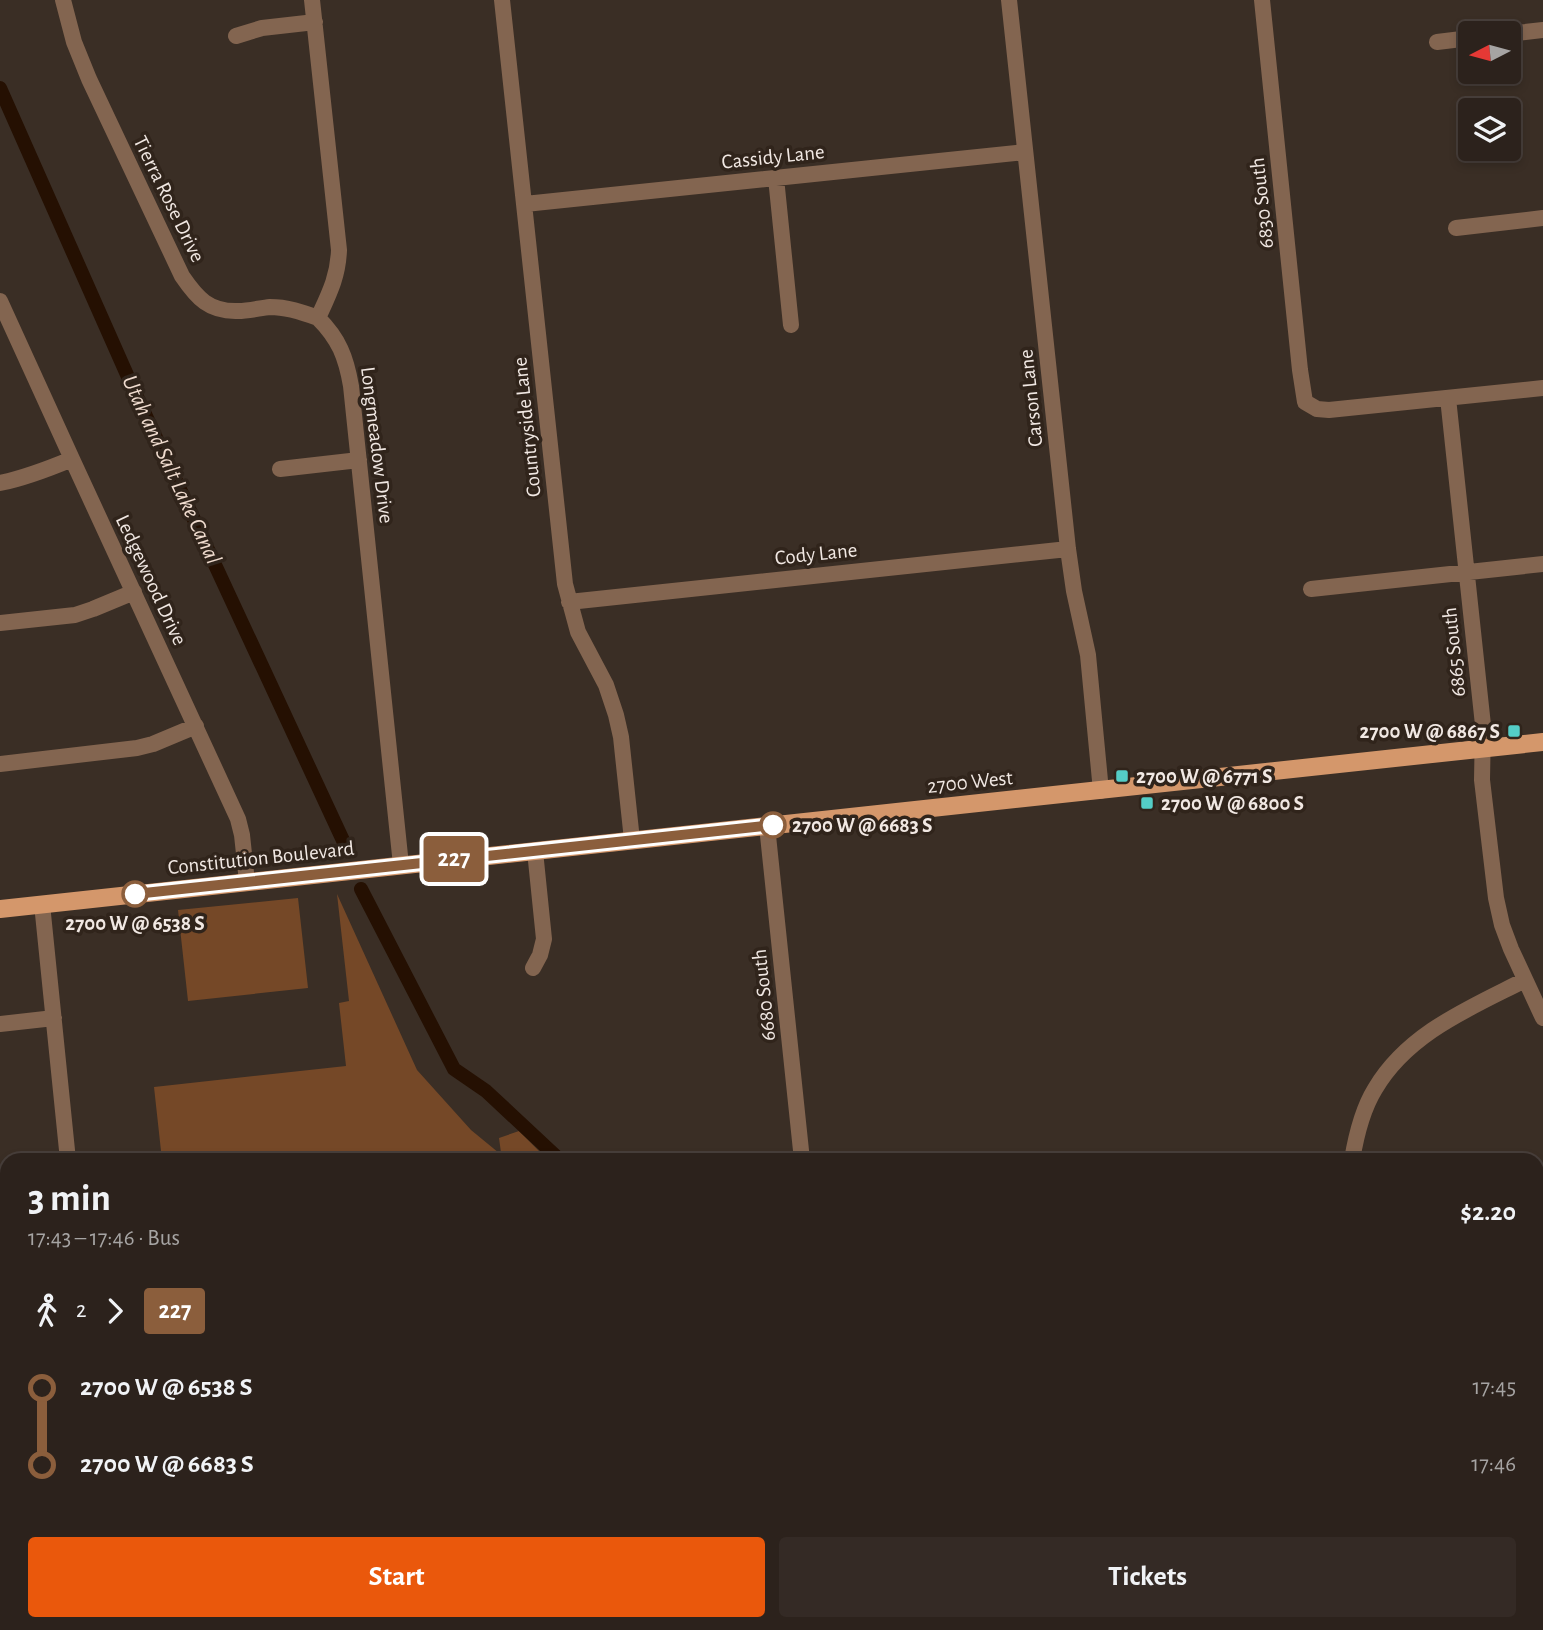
<!DOCTYPE html>
<meta charset="utf-8">
<style>
body{margin:0;font-family:"Alegreya Sans",sans-serif;background:#342a25;color:#f1f3f6;height:100vh;display:flex;flex-direction:column;font-size:26px;white-space:nowrap}
*{box-sizing:border-box;margin:0}
p{font-size:23px;color:#a6a4a3}
.icon{flex:none;width:38px;height:38px;fill:none;stroke:currentColor;stroke-width:2;stroke-linecap:round;stroke-linejoin:round}
.map{position:relative;flex:1;overflow:hidden}
.drawer{position:absolute;left:0px;top:1153px;width:1544px;height:478px;display:flex;flex-direction:column;background:#2c221c;border-radius:21px 21px 0 0;box-shadow:0 4px 10px #0003,0 0 0 2px #483f3b}
.drawer>*{flex:none}
.badge{padding:0 14px;border-radius:5px;font-size:24px;line-height:46px}
.needle{width:46px;rotate:264deg}
.tools{position:absolute;left:1458px;top:21px;display:grid;gap:14px}
.tools a{display:grid;place-items:center;width:63px;height:63px;border-radius:7px;background:#2c221c;box-shadow:0 4px 10px #0003,0 0 0 2px #483f3b;font-size:35px}
.map>.badge{position:absolute;translate:-50% -50%;box-shadow:0 0 0 4px #fff}
.legs{display:flex;align-items:center;gap:10px;height:77px;padding:0 28px;font-size:23px}
.legs p{margin-inline-start:auto}
.overview{display:flex;align-items:center;justify-content:space-between;height:119px;padding:0 28px}
h1{font-size:38px;font-weight:600;line-height:52px}
.cta{display:flex;gap:14px;margin-top:auto;padding:14px 28px}
.cta a{flex:1;height:80px;border-radius:7px;background:#ea580c;color:#fff;font-size:28px;font-weight:600;line-height:80px;text-align:center}
.cta a+a{background:#342a25;color:#f1f3f6}
ul{padding:0 28px;list-style:none}
li{display:flex;align-items:center;gap:24px;height:77px;font-size:26px}
li i{display:grid;place-items:center;width:10px;height:100%;margin:0 9px;background:currentColor}
li i::after{content:'';width:18px;height:18px;margin:-9px;border:5px solid;border-radius:50%;background:#2c221c}
li p{margin-inline-start:auto}
li:first-child i{background:linear-gradient(#0000 50%,currentColor 0)}
li:last-child i{background:linear-gradient(currentColor 50%,#0000 0)}
.map>svg:first-child{display:block}
.green{fill:#754827}
.lines{fill:none;stroke-linecap:round;stroke-linejoin:round}
.canal{stroke:#251002;stroke-width:14}
.minor{stroke:#836550;stroke-width:16}
.major{stroke:#d4976b;stroke-width:18}
.line-1-casing{stroke:#fff;stroke-width:16}
.line-1{stroke:#8b5e3c;stroke-width:10}
.poi-dot{fill:#54cdc6;stroke:#30241b;stroke-width:2.5}
.stop-1-dot{fill:#fff;stroke:#8b5e3c;stroke-width:3.5}
.labels{text-anchor:middle;dominant-baseline:central;stroke-width:7;stroke-linejoin:round;paint-order:stroke}
.street-label{font-size:21px;fill:#f1e8e3;stroke:#30241b}
.poi-label{font-size:21px;font-weight:bold;fill:#f1e8e3;stroke:#30241b;text-anchor:start}
.stop-label{font-size:21px;font-weight:bold;fill:#f1e8e3;stroke:#30241b;text-anchor:start}
.water-label{font-size:23px;font-style:italic;fill:#f0dccf;stroke:#30241b}
</style>
<div class="map">
<svg width="1543" height="1630" viewBox="0 0 1543 1630">
<rect width="100%" height="100%" fill="#3a2e25"/>
<path class="green" d="M337,894L417,1070L471,1130L499,1153L500,1160H162L154,1087L346,1066L339,1003L349,1001Z
M298,898L308,988L188,1001L178,910Z
M519,1131L548,1160H502L499,1138Z
M325,1624H550V1630H325Z"/>
<g class="lines">
<path class="canal" d="M0,88L132,386L347,849
M361,889L454,1069L486,1091L560,1160
M833,1624L838,1630"/>
<path class="minor" d="M63,0L74,42L89,79L182,276C197,298 209,312 238,311C249,311 260,308 270,307C287,307 302,312 318,318
M312,0L339,250C338,277 329,294 318,318C339,339 346,357 351,386L401,865
M502,0L565,584L578,632L606,685L616,715L621,737L632,840
M1009,0L1068,549L1074,591L1088,655L1101,791
M1262,0L1300,370L1305,402L1317,409L1329,410L1543,388
M1508,34L1543,30
M236,36L262,28L315,22
M1437,42L1470,38
M776,178L791,325
M525,204L1025,152
M1456,228L1543,218
M0,301L72,459L238,819L242,835L247,882
M1448,398L1483,725L1482,780L1496,898L1502,925L1511,949L1543,1018
M280,469L359,460
M0,483C25,478 48,469 72,459
M1311,589L1543,564
M569,602L1068,549
M0,623L75,615L93,609L134,592
M0,764L137,748L153,744L196,726
M767,826L802,1160
M42,904L68,1160
M533,968L540,955L544,939L535,851
M0,1024L54,1018
M1352,1160C1356,1136 1362,1110 1375,1089C1408,1033 1470,1008 1525,980
M0,1291L7,1290
M0,1439L7,1438
M1536,1520L1543,1513
M0,1585H7
M137,1624L152,1630
M311,1624L312,1630
M632,1624L633,1630
M1054,1624L1073,1630
M1417,1624L1419,1630
M1085,1630L1087,1624
M1379,1630L1400,1624"/>
<path class="major" d="M0,909L1543,742"/>
</g>
<g class="lines">
<defs>
<path id="line-1" d="M135,894L773,825"/>
</defs>
<use href="#line-1" class="line-1-casing"/>
<use href="#line-1" class="line-1"/>
</g>
<g class="poi-dot">
<rect x="1507" y="724" width="14" height="14" rx="3.5"/>
<rect x="1115" y="769" width="14" height="14" rx="3.5"/>
<rect x="1140" y="796" width="14" height="14" rx="3.5"/>
</g>
<g class="stop-1-dot">
<circle cx="773" cy="825" r="12"/>
<circle cx="135" cy="894" r="12"/>
</g>
<g class="labels">
<g class="street-label">
<text transform="translate(773 157) rotate(-6)">Cassidy Lane</text>
<text transform="translate(169 199) rotate(64)">Tierra Rose Drive</text>
<text transform="translate(1262 203) rotate(-96)">6830 South</text>
<text transform="translate(1031 398) rotate(-96)">Carson Lane</text>
<text transform="translate(527 427) rotate(-96)">Countryside Lane</text>
<text transform="translate(377 445) rotate(83)">Longmeadow Drive</text>
<text transform="translate(816 554) rotate(-6)">Cody Lane</text>
<text transform="translate(151 580) rotate(65)">Ledgewood Drive</text>
<text transform="translate(1454 652) rotate(-96)">6865 South</text>
<text transform="translate(970 782) rotate(-6)">2700 West</text>
<text transform="translate(261 858) rotate(-6)">Constitution Boulevard</text>
<text transform="translate(764 995) rotate(-96)">6680 South</text>
</g>
<g class="poi-label">
<text x="1500" y="731" text-anchor="end">2700 W @ 6867 S</text>
<text x="1136" y="776">2700 W @ 6771 S</text>
<text x="1161" y="803">2700 W @ 6800 S</text>
</g>
<g class="stop-label">
<text x="792" y="825">2700 W @ 6683 S</text>
<text x="135" y="923" text-anchor="middle">2700 W @ 6538 S</text>
</g>
<g class="water-label">
<text transform="translate(171 470) rotate(65)">Utah and Salt Lake Canal</text>
</g>
</g>
</svg>
<div class="tools">
<a><svg class="needle" viewBox="-14 -14 28 28"><path d="M0-13l5 13h-10z" fill="#e53935"/><path d="M0 13l5-13h-10z" fill="#a6a4a3"/></svg></a>
<a><svg class="icon" aria-label="layers" viewBox="0 0 24 24"><path d="M12 4l9 5-9 5-9-5zM3 14l9 5 9-5"/></svg></a>
</div>
<b class="badge" style="left:454px;top:859px;background:#8b5e3c;color:#fff">227</b>
<section class="drawer">
<div class="overview"><div><h1>3 min</h1><p>17:43 – 17:46 · Bus</p></div><b>$2.20</b></div>
<div class="legs"><svg class="icon" aria-label="walk" viewBox="0 0 24 24"><circle cx="13" cy="4" r="2"/><path d="M13 8l-2 6 4 7M11 14l-3 7M7 12l3-4h3l4 4"/></svg>2<svg class="icon" aria-label="forward" viewBox="0 0 24 24"><path d="M9 5l7 7-7 7"/></svg><b class="badge" style="background:#8b5e3c;color:#fff">227</b></div>
<ul>
<li><i style="color:#8b5e3c"></i><b>2700 W @ 6538 S</b><p>17:45</p></li>
<li><i style="color:#8b5e3c"></i><b>2700 W @ 6683 S</b><p>17:46</p></li>
</ul>
<div class="cta"><a>Start</a><a>Tickets</a></div>
</section>
</div>
